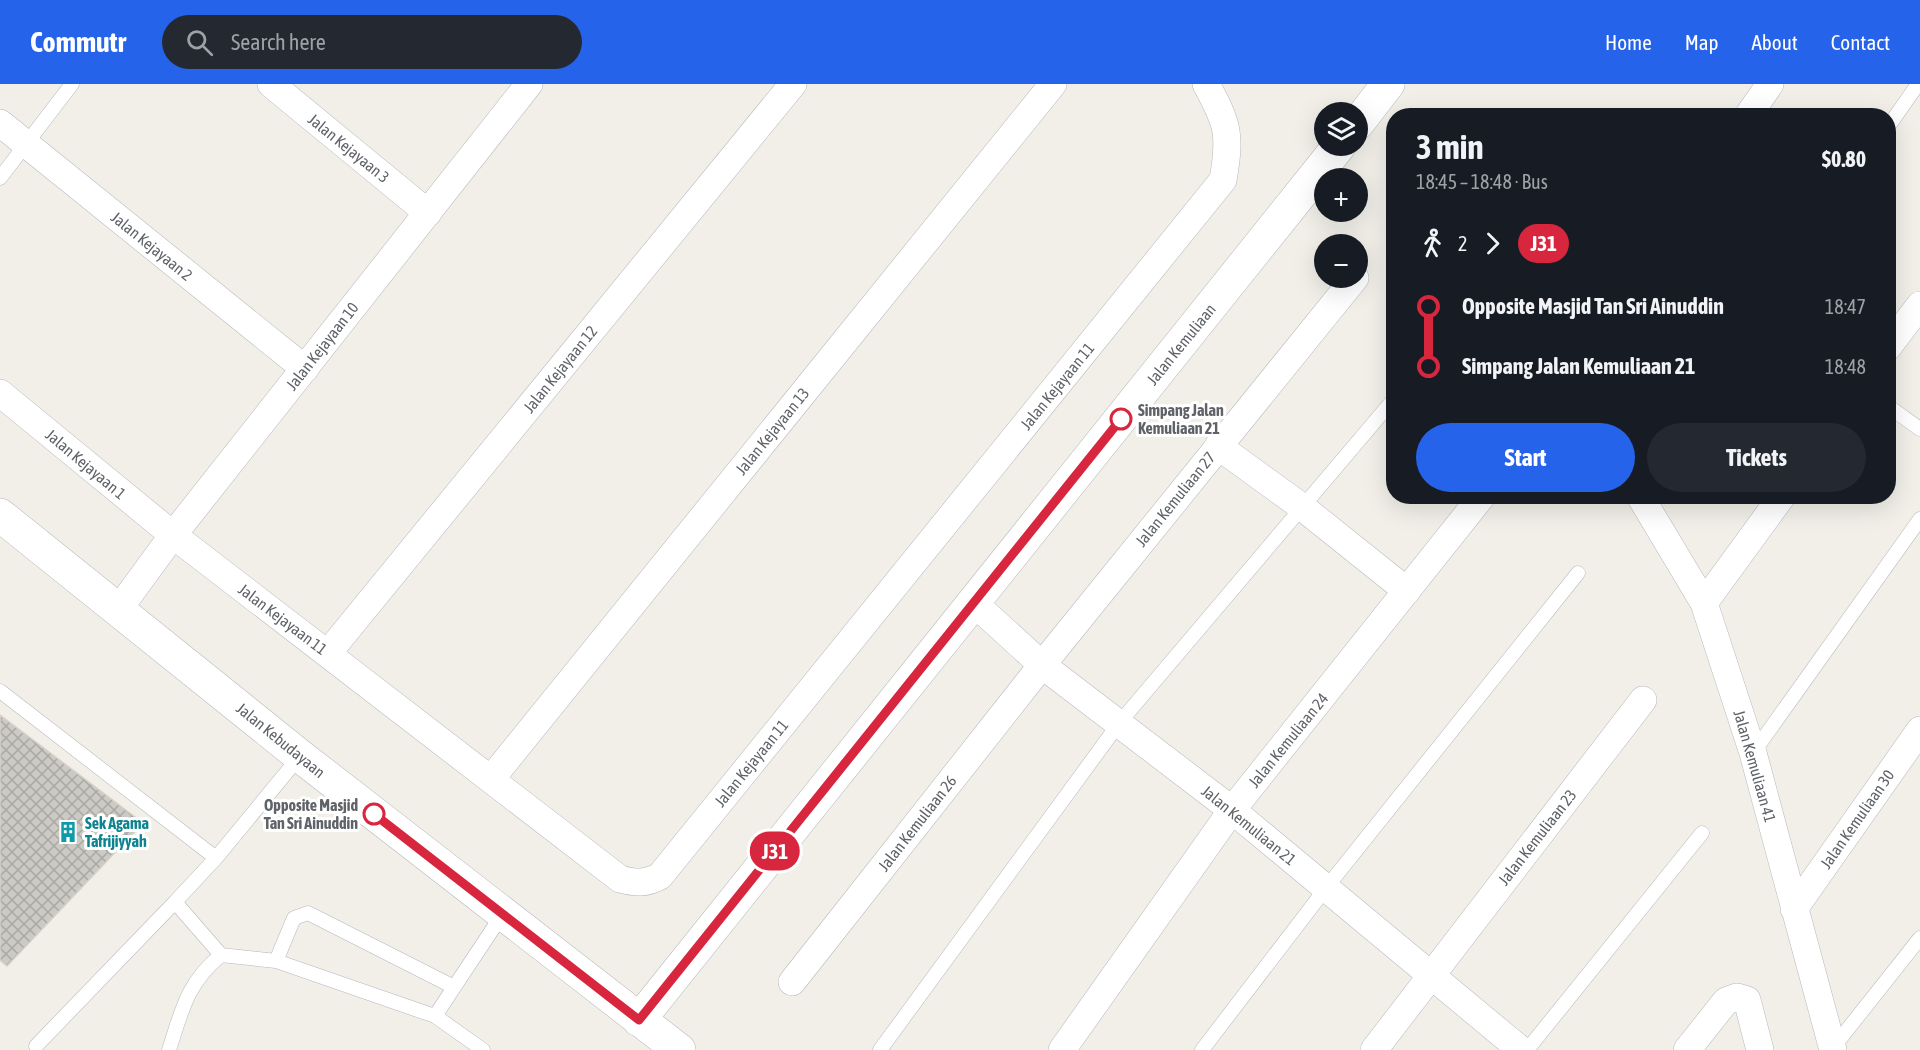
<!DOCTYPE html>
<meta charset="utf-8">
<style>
body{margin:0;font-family:"Asap Condensed",sans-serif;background:#242831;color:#f1f3f6;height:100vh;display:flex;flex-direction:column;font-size:22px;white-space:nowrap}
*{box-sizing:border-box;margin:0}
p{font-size:20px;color:#9ea1a6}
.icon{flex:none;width:33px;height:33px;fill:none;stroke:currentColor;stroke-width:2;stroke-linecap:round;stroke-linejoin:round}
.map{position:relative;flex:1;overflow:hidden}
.sheet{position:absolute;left:1386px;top:24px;width:510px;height:396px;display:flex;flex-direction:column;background:#171b24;border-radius:24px;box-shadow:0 6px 24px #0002}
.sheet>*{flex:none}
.badge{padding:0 12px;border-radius:20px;font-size:21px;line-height:39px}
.controls{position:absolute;left:1314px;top:18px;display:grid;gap:12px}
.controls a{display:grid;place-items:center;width:54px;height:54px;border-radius:50%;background:#171b24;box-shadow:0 6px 24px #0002;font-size:30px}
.map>.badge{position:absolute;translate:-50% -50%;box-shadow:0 0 0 3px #fff}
.legs{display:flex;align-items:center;gap:9px;height:66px;padding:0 30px;font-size:20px}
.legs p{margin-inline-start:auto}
.headline{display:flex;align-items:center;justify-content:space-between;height:102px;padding:0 30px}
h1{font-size:33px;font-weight:700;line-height:45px}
.cta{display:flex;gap:12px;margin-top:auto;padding:12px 30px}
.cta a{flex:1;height:69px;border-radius:36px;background:#2563eb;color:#fff;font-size:24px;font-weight:700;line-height:69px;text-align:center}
.cta a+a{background:#242831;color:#f1f3f6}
ul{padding:0 30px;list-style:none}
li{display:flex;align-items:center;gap:21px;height:60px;font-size:22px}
li i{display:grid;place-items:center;width:9px;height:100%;margin:0 8px;background:currentColor}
li i::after{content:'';width:15px;height:15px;margin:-8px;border:4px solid;border-radius:50%;background:#171b24}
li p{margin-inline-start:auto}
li:first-child i{background:linear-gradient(#0000 50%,currentColor 0)}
li:last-child i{background:linear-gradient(currentColor 50%,#0000 0)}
header{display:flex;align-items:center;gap:36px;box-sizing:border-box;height:84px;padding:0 30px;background:#2563eb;color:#fff}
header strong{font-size:28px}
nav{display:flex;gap:33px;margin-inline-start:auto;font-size:21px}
.search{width:420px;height:54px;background:#242831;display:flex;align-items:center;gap:15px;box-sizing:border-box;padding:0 21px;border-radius:33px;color:#9ea1a6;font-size:22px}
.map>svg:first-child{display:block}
.building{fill:url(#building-cross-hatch);stroke:#d6d1c6;stroke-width:1.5}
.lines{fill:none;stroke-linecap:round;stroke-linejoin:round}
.service-casing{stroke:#b5b8bc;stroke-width:15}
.minor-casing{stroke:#b5b8bc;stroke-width:28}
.tertiary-casing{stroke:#b5b8bc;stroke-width:34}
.service{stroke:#fff;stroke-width:14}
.minor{stroke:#fff;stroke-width:27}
.tertiary{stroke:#fff;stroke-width:33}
.line-1-casing{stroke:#fff;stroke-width:14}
.line-1{stroke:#d7263d;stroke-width:9}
.stop-1-dot{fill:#fff;stroke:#d7263d;stroke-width:3}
.labels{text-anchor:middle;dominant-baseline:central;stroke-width:6;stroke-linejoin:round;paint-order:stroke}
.street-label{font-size:16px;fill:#5f6368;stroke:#fff}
.stop-label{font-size:16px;font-weight:bold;fill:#5f6368;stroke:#fff;text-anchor:start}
.culture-label{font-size:16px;font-weight:bold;fill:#0d838f;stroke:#fff;text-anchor:start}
</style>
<header>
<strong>Commutr</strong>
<div class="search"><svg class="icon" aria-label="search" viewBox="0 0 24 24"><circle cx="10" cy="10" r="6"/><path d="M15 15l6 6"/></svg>Search here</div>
<nav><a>Home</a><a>Map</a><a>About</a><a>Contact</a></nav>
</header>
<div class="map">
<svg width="1920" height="966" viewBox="0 0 1920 966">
<defs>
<pattern id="building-cross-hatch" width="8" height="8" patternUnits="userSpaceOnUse" patternTransform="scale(1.5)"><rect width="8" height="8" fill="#cccac5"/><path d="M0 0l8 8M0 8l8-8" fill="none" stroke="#a9a8a4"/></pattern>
</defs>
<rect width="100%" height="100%" fill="#f1efe8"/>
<path class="building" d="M0,631L143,739L7,882L0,876Z"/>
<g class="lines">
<defs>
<path id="service" d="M1888,43L1918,0
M0,94L72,0
M1888,322L1920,345
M0,607L216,774
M1753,669L1920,435
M221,871L175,818L216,774L300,672
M276,877L294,834L308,829L454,903
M36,962L175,818
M1832,965L1920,854
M169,966C182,926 187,899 221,871L276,877L435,932
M483,966L435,932L502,831
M880,966L1120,638L1394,315
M1202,966L1326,804L1578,489
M1527,966L1702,749"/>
<path id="minor" d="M271,0L428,129
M1748,32L1770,0
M0,39L305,285
M1888,263L1920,221
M0,309L173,451L620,795C635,799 646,800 660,792L1223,96C1231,50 1228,40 1206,0
M1218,362L1302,423L1407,507
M1640,412L1704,519L1753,669L1833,966
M974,519L1042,581L1232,726L1521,966
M1704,519L1782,412
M118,526L173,451L529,0
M328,569L793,0
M491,695L1053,0
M1794,825L1920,646
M792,898L1042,581L1355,194
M1062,966L1232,726L1482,412
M1374,966L1643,616
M1687,966L1726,917L1737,913L1747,916L1760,966"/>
<path id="tertiary" d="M1358,39L1388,0
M0,431L300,672L679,966
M639,936L1339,62"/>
</defs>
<use href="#service" class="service-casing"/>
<use href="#minor" class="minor-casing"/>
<use href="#tertiary" class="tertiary-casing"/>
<use href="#service" class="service"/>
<use href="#minor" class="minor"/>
<use href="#tertiary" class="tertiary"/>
</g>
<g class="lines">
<defs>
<path id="line-1" d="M374,730L639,936L1121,335"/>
</defs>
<use href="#line-1" class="line-1-casing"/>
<use href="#line-1" class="line-1"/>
</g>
<defs>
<symbol id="building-bare" viewBox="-9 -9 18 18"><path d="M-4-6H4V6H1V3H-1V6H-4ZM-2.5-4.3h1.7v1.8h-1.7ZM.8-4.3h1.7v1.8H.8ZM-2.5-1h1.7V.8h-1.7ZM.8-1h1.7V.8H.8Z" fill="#0f9aa8" stroke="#fff" stroke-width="2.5" paint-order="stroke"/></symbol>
</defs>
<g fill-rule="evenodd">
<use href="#building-bare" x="53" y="733" width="30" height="30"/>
</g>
<g class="stop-1-dot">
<circle cx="1121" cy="335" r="10"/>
<circle cx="374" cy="730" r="10"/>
</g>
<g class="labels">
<g class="street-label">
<text transform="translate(349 64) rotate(39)">Jalan Kejayaan 3</text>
<text transform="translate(152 162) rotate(39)">Jalan Kejayaan 2</text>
<text transform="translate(1181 260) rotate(-51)">Jalan Kemuliaan</text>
<text transform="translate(322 262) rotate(-52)">Jalan Kejayaan 10</text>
<text transform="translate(560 285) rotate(-51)">Jalan Kejayaan 12</text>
<text transform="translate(1057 302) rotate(-51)">Jalan Kejayaan 11</text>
<text transform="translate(772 347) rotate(-51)">Jalan Kejayaan 13</text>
<text transform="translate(86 380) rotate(40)">Jalan Kejayaan 1</text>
<text transform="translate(1175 415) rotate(-51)">Jalan Kemuliaan 27</text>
<text transform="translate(283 535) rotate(37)">Jalan Kejayaan 11</text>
<text transform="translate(281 656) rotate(39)">Jalan Kebudayaan</text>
<text transform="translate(1288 656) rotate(-51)">Jalan Kemuliaan 24</text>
<text transform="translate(751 679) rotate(-51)">Jalan Kejayaan 11</text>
<text transform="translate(1755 682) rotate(74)">Jalan Kemuliaan 41</text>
<text transform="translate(1857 735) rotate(-55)">Jalan Kemuliaan 30</text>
<text transform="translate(917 739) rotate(-52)">Jalan Kemuliaan 26</text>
<text transform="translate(1249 741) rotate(39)">Jalan Kemuliaan 21</text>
<text transform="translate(1537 753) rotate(-52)">Jalan Kemuliaan 23</text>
</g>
<g class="stop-label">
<text x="1138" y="326">Simpang Jalan<tspan x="1138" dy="18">Kemuliaan 21</tspan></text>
<text x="358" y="721" text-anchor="end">Opposite Masjid<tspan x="358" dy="18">Tan Sri Ainuddin</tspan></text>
</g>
<g class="culture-label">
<text x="85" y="739">Sek Agama<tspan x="85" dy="18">Tafrijiyyah</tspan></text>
</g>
</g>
</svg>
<div class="controls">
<a><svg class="icon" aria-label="layers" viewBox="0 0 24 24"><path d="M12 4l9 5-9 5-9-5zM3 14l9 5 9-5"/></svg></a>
<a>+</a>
<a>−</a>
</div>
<b class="badge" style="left:775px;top:767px;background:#d7263d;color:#fff">J31</b>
<section class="sheet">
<div class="headline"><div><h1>3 min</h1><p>18:45 – 18:48 · Bus</p></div><b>$0.80</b></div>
<div class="legs"><svg class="icon" aria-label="walk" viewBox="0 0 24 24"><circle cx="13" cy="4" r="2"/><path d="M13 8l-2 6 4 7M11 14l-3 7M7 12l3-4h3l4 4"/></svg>2<svg class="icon" aria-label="forward" viewBox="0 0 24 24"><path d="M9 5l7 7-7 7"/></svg><b class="badge" style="background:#d7263d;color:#fff">J31</b></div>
<ul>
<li><i style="color:#d7263d"></i><b>Opposite Masjid Tan Sri Ainuddin</b><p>18:47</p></li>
<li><i style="color:#d7263d"></i><b>Simpang Jalan Kemuliaan 21</b><p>18:48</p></li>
</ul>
<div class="cta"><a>Start</a><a>Tickets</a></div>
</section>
</div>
